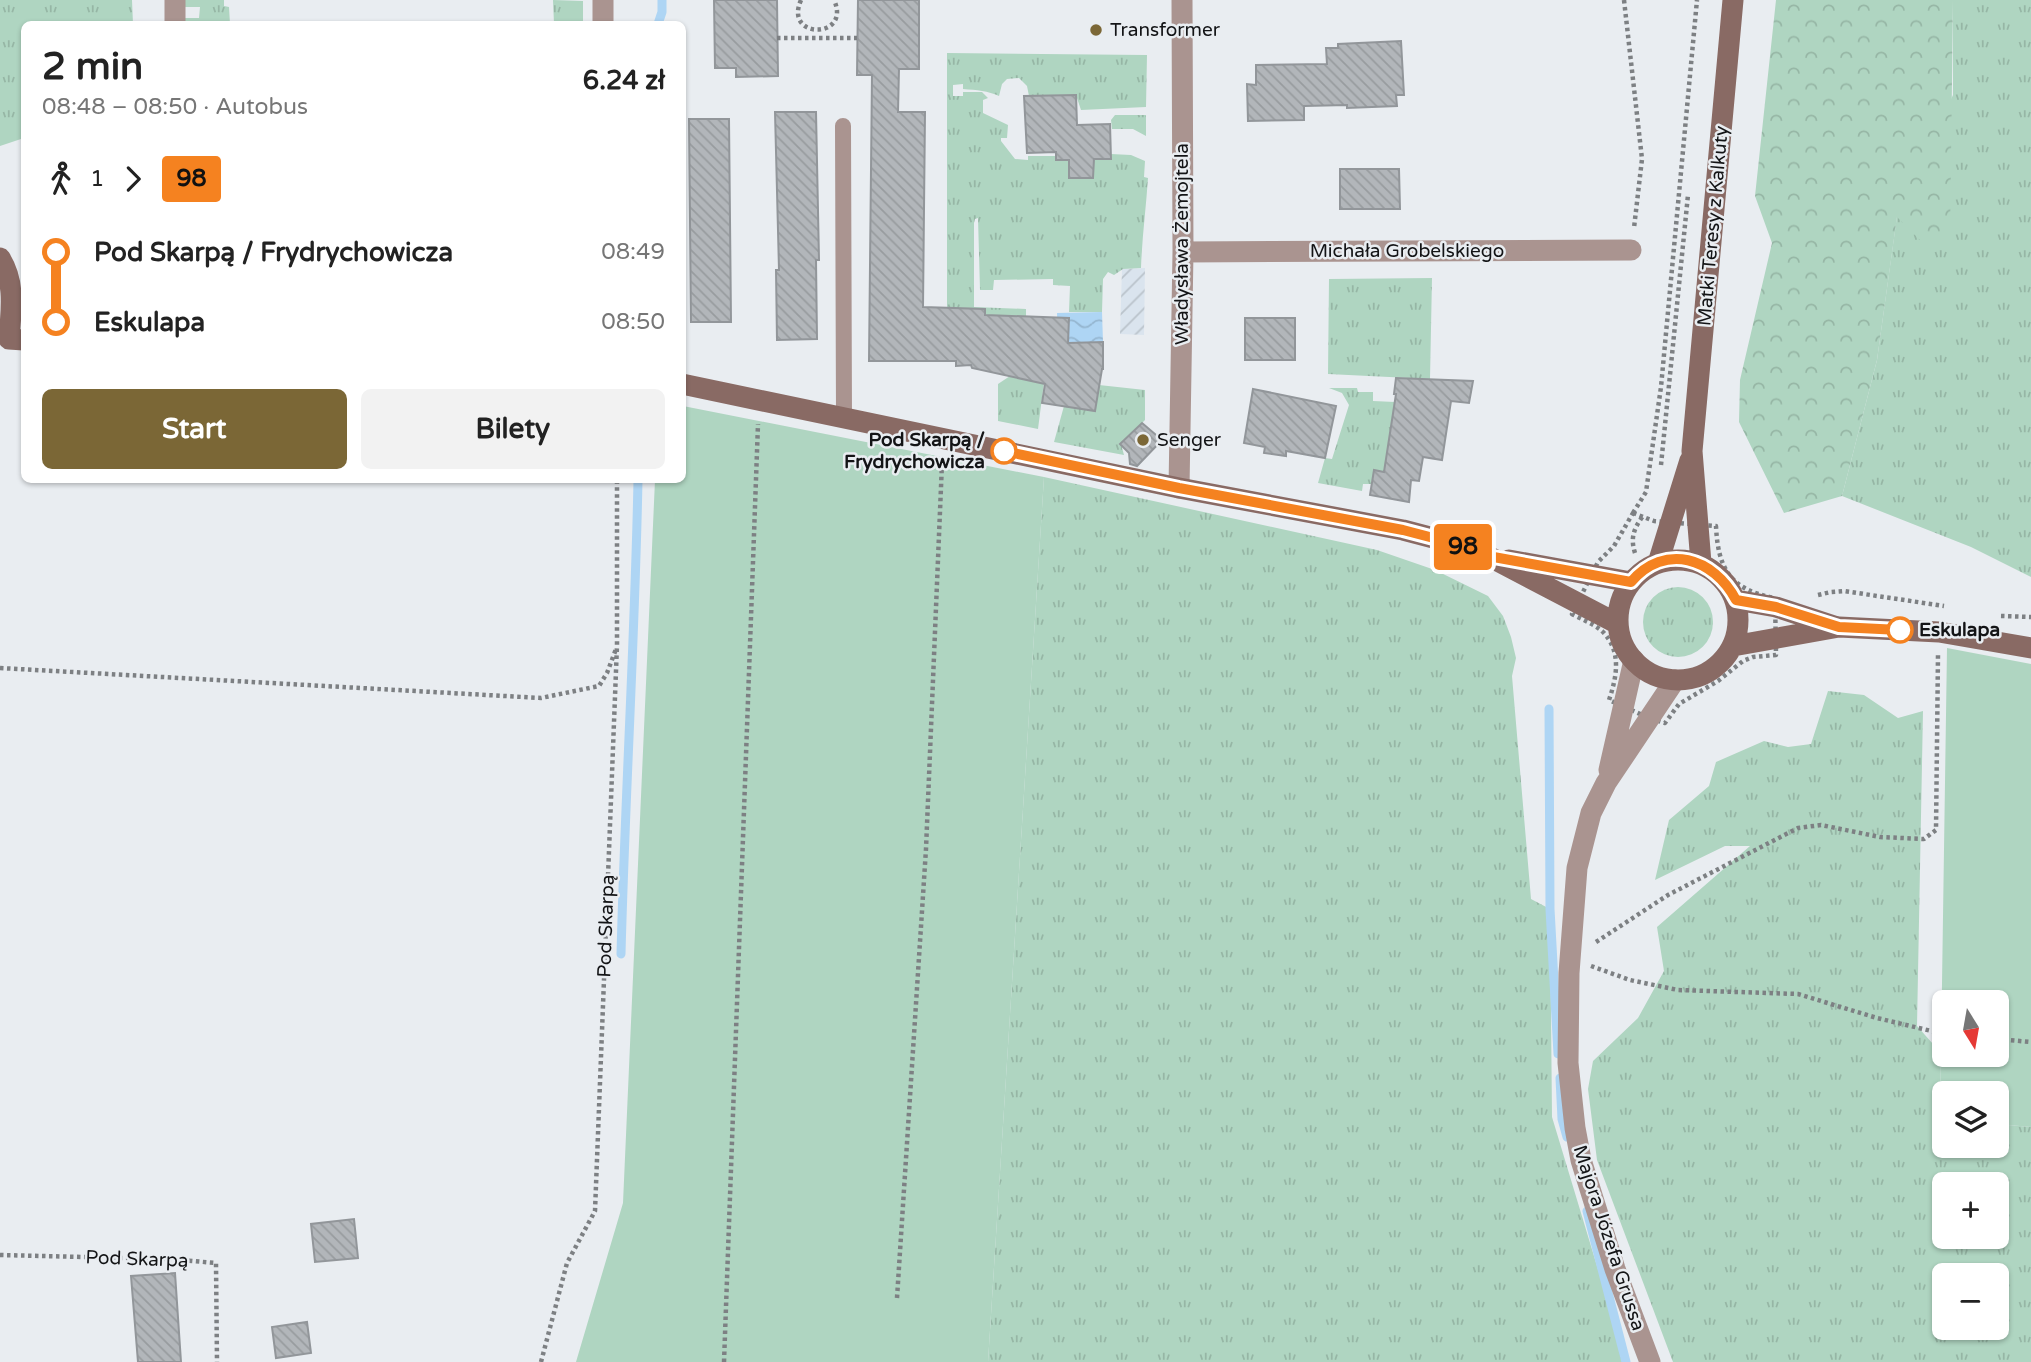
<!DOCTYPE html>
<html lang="pl">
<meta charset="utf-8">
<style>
body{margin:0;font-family:"Varela Round",sans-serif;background:#f2f2f2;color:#222;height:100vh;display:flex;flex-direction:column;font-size:26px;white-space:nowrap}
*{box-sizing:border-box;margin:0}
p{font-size:23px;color:#767676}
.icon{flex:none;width:38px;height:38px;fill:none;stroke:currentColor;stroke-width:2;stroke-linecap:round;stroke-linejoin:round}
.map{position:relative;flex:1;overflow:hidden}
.sheet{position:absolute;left:21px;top:21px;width:665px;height:462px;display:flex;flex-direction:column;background:#fff;border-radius:10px;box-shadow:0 2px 5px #0004}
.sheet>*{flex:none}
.badge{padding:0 14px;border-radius:5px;font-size:24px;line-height:46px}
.needle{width:46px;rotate:169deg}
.controls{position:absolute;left:1932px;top:990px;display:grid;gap:14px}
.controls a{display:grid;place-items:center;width:77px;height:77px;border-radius:10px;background:#fff;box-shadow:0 2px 5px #0004;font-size:35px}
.map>.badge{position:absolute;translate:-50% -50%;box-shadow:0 0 0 4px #fff}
.legs{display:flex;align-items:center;gap:10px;height:77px;padding:0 21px;font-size:23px}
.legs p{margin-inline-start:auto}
.overview{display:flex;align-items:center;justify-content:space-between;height:119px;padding:0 21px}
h1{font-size:38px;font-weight:700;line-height:52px}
.cta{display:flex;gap:14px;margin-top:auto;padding:14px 21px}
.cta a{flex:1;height:80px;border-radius:10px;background:#7b6736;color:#fff;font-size:28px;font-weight:700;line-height:80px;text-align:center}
.cta a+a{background:#f2f2f2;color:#222}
ul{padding:0 21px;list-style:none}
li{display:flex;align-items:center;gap:24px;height:70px;font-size:26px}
li i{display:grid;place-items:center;width:10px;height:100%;margin:0 9px;background:currentColor}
li i::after{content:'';width:18px;height:18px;margin:-9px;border:5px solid;border-radius:50%;background:#fff}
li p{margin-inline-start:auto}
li:first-child i{background:linear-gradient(#0000 50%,currentColor 0)}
li:last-child i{background:linear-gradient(currentColor 50%,#0000 0)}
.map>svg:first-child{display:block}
.industrial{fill:url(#industrial-furrows)}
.grass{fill:url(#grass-tufts);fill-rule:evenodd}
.forest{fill:url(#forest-crowns)}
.garden{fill:#afd5c1;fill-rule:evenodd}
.water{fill:url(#water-waves)}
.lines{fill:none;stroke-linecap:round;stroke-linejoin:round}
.stream{stroke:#aed5f4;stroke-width:9}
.building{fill:url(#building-back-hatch);stroke:#92969a;stroke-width:2}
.path{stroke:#7d8083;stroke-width:4.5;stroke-dasharray:3.5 3.5;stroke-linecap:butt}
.lane{stroke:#aa9490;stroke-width:16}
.street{stroke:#aa9490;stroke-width:21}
.secondary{stroke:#896a64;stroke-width:21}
.line-1-casing{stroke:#fff;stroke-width:16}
.line-1{stroke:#f58220;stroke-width:10}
.poi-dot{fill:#7b6736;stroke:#e9edf1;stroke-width:2.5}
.stop-1-dot{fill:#fff;stroke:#f58220;stroke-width:3.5}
.labels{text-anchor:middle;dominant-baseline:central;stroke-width:5;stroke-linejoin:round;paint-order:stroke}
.poi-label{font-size:19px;fill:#131416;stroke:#e9edf1;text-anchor:start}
.street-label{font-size:19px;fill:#131416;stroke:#e9edf1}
.stop-label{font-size:19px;font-weight:bold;fill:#131416;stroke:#e9edf1;text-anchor:end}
</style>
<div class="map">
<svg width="2031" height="1362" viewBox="0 0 2031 1362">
<defs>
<pattern id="industrial-furrows" width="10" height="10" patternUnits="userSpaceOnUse" patternTransform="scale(1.75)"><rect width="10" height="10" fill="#dae4ee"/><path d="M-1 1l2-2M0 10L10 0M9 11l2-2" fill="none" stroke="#bac3cb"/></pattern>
<pattern id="grass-tufts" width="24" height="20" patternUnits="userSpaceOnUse" patternTransform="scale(1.75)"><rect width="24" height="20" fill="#afd5c1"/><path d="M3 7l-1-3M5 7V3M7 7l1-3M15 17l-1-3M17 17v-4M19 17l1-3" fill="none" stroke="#96b6a5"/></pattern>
<pattern id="forest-crowns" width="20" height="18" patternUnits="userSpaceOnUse" patternTransform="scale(1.75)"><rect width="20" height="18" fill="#afd5c1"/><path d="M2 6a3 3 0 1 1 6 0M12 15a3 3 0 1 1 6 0" fill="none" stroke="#96b6a5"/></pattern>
<pattern id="water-waves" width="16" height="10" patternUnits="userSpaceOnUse" patternTransform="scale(1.75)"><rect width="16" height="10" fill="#aed5f4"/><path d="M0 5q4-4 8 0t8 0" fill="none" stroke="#95b6d0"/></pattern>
<pattern id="building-back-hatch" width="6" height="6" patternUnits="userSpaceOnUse" patternTransform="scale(1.75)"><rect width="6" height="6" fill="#b2b6ba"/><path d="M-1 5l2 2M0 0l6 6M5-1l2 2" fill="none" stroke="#989c9f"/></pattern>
</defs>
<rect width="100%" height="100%" fill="#e9edf1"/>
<path class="industrial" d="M1145,268L1144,335L1120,334L1122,269Z"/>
<path class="grass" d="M0,0H132L133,24H24V138L0,146Z
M183,0H224V6L229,7L230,24H181L182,18H199L200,7H183Z
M553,0L583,1V24H554Z
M1953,0H2031V577L1971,547L1842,496L1877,360L1897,216L1953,95Z
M947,53L1147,55L1146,107L1081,110L1076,95L1029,96L1027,86L1019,78L1007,79L1002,84L999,96C988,91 977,90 963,89V84L953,85V96H963V92H982L988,98L983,100V113L1008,125L1007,138H1001V141L1015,159L1028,160V156H1056L1057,160L1110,159L1111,154L1131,155L1145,161L1144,177L1148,178C1146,209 1142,237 1141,268L1123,269L1114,275L1108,272L1103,279L1102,312H1069L1070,286L1053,285V279L994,280L993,290H980L978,218L975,219L974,223V307L1026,309V323L947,308Z
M1115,115H1146V136L1133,129H1112L1111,120Z
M1432,278L1430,379L1328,374L1329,279Z
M1010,376L1044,382L1038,429L998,421V384Z
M1099,385L1145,390V420L1121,444L1124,455L1054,442L1064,406Z
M1329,388H1357L1358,392H1373V401L1395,402L1387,472L1374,471L1371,484H1363L1362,491L1318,483L1325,458L1332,459L1349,405L1342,393Z
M1044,477L1377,550L1435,570L1488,596L1503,616L1511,637L1516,658L1512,676L1531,899L1550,909L1552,1117L1626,1362H988Z
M1643 622a35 35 0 1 1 70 0a35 35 0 1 1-70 0Z
M1828,691L1864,695L1898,718L1923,711L1917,1026L1941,1053L1940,1118L1944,1119V1146H1997V1124L2031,1127V1362H1673L1597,1160L1588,1089L1593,1061L1638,1018L1664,971L1657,927L1750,846H1725L1655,880L1669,820L1709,786L1716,762L1764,741L1788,747L1811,744ZM1944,1185H1997V1237H1944ZM1944,1276H1997V1328H1944Z"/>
<path class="forest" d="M1776,0H1953L1950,240L1926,246L1897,217L1877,360L1842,496L1784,513L1739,422L1740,380L1772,243L1755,196Z"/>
<path class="garden" d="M683,406L1044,477L988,1362H576L623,1203L655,480H682Z
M1947,648L2031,664V1127L1997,1124V1094H1944V1119L1940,1118ZM1944,1003H1997V1055H1944Z"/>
<path class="water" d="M1102,312L1103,342L1058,343L1057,313Z"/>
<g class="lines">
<path class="stream" d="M658,24L662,12V0
M1549,709L1550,909L1558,1054
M621,954C625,796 635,638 638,480
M1560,1078L1562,1119L1567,1137
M1587,1211L1626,1362"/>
</g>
<path class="building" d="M714,0H777L778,76L736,77V68H715Z
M858,0H919V69H899L898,112H925L923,307L985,309V315L1069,318L1068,343L1103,342V369H1102L1095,411L1042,403L1045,384L972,368L971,365L956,366V361H869L872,75H857Z
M1401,41L1404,95H1396L1397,106L1347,108V105L1304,106V120L1248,121L1247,84L1256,85V65L1327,64L1326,48H1338V44Z
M1076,95L1077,125L1110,124L1111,159H1094L1093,178H1069V160H1056V152L1027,153L1024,96Z
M775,112H816L819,260H816L817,339L777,340L776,270H779Z
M689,119H729L731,322H691Z
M1340,169H1399L1400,209H1340Z
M1245,318H1295V360H1245Z
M1396,378L1473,381L1469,403L1451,401L1442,460L1423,457L1419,481L1411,480L1409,502L1370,495L1374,470L1384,472L1396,394H1394Z
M1253,389L1336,406L1325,458L1286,451V456L1264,453L1265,447L1244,443Z
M1142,423L1162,440L1137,466L1130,464L1129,453L1120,444Z
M354,1219L358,1258L315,1262L311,1224Z
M175,1273L181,1362H138L131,1276Z
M307,1322L311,1353L276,1358L272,1327Z"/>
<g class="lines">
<path class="path" d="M801,0C783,40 852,39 834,0
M1624,0L1642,159L1634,228
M777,38H857
M1661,465L1688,195
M1633,513L1654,521L1716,526C1718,570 1731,590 1775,598L1776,655L1753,657L1743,661L1718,681L1679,704L1665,723L1649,718L1609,700C1617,676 1622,651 1602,631C1594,624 1581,619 1572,614L1598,562L1614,546Z
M1633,513L1646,492L1661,387L1697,0
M1635,553C1630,538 1634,528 1643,516
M1818,595L1831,592L1844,591L1944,606
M2001,616L2031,617
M0,668L541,698L599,686L607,673L616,649
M1596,942L1668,895L1798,828L1821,825L1880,837L1924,839L1936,830L1938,654
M1591,966L1630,980L1678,990L1798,994L1877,1018L1944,1034
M1997,1039L2031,1042
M0,1255L169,1259L216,1263L217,1362
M897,1298L926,849L942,463
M541,1362L567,1263L595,1211L617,645V480
M724,1362L758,424"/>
<path class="lane" d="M843,126L844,416"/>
<path class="street" d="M175,0V24
M603,0V24
M1183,252L1631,250
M1179,488L1183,252L1182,0
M1609,770L1634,660
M1650,1362L1615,1269L1581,1160L1575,1128L1568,1063L1569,973L1577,868L1591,813L1606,783L1675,680"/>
<path class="secondary" d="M0,258C16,283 11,311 9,339L24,340
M682,384L1179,488L1403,530L1445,541L1488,556L1618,624
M1618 620a60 60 0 1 1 120 0a60 60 0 1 1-120 0Z
M1509,560L1631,582
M1658,563L1690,460
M1701,563L1692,451L1733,0
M1736,600L1776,607L1837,627
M1733,646L1839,627L1939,632L2031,648"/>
</g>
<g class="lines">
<defs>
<path id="line-1" d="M1004,451L1179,488L1403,530L1445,541L1488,556L1631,582C1665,542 1714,558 1736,600L1776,607L1839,627L1900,630"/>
</defs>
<use href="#line-1" class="line-1-casing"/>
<use href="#line-1" class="line-1"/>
</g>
<g class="poi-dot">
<circle cx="1096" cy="30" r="7"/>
<circle cx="1143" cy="440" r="7"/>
</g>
<g class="stop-1-dot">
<circle cx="1004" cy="451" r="12"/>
<circle cx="1900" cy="630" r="12"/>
</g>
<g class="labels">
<g class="poi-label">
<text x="1110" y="30">Transformer</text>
<text x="1157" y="440">Senger</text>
</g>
<g class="street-label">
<text transform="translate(1713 226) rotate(-85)">Matki Teresy z Kalkuty</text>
<text transform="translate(1182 244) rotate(-90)">Władysława Żemojtela</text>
<text x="1407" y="251">Michała Grobelskiego</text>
<text transform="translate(606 926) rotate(-88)">Pod Skarpą</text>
<text transform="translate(1609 1238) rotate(72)">Majora Józefa Grussa</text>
<text transform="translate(137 1259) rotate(2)">Pod Skarpą</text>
</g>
<g class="stop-label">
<text x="985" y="440">Pod Skarpą /<tspan x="985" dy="22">Frydrychowicza</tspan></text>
<text x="1919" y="630" text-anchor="start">Eskulapa</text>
</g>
</g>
</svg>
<div class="controls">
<a><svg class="needle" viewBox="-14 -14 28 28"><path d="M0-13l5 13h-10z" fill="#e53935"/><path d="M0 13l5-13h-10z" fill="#767676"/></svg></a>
<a><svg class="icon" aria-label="layers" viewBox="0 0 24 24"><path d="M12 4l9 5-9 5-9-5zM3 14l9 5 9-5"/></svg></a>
<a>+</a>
<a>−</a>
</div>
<b class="badge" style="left:1463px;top:547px;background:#f58220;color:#111">98</b>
<section class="sheet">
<div class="overview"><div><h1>2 min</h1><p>08:48 – 08:50 · Autobus</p></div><b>6.24 zł</b></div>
<div class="legs"><svg class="icon" aria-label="walk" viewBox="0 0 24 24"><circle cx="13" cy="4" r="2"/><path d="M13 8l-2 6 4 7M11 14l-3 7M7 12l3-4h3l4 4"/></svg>1<svg class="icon" aria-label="forward" viewBox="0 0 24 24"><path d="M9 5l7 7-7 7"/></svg><b class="badge" style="background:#f58220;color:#111">98</b></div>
<ul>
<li><i style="color:#f58220"></i><b>Pod Skarpą / Frydrychowicza</b><p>08:49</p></li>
<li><i style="color:#f58220"></i><b>Eskulapa</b><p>08:50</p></li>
</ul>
<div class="cta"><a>Start</a><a>Bilety</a></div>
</section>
</div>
